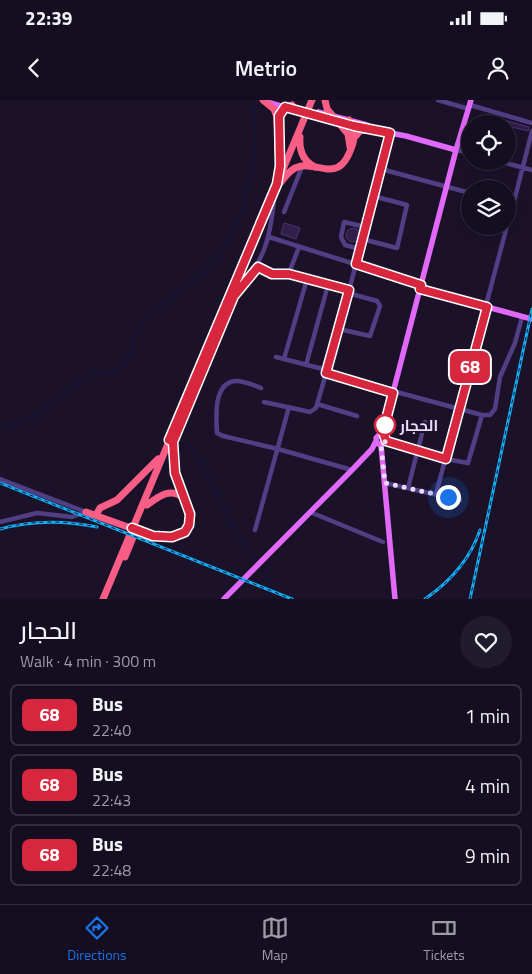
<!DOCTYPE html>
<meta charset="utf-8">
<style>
body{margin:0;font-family:"Titillium Web",Cairo,sans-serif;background:#211c2d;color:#f1f3f6;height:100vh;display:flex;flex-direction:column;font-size:19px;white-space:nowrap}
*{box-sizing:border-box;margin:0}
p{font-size:16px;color:#9d9ca5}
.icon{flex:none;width:28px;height:28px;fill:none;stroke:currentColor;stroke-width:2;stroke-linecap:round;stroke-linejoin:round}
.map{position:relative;height:499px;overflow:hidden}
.side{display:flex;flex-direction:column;background:#140e20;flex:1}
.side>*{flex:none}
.badge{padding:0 10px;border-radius:8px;font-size:18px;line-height:32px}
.buttons{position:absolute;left:461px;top:15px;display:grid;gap:10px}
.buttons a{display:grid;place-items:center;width:55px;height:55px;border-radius:50%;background:#140e20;box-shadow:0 2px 12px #0003,0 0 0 1px #332e3e;font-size:25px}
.you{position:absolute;width:25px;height:25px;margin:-12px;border:4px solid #fff;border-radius:50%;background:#1a73e8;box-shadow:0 0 0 8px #1a73e833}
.map>.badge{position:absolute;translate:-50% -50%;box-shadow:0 0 0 2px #fff}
.round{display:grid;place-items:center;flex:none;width:52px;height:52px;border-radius:26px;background:#211c2d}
.headline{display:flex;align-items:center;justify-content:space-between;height:85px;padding:0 20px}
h1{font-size:24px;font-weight:600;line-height:38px}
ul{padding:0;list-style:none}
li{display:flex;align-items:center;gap:15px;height:62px;margin:0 10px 8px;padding:0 10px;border:2px solid #332e3e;border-radius:8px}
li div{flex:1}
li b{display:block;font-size:19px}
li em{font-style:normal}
li .badge{min-width:55px;font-weight:700;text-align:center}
.status{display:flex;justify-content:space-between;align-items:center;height:35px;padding:0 25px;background:#140e20;direction:ltr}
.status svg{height:14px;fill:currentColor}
header{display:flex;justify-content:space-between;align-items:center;height:65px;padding:0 20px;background:#140e20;font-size:22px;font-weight:600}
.tabs{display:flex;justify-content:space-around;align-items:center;height:70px;border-top:1px solid #332e3e;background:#140e20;font-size:14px;color:#9d9ca5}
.tabs a{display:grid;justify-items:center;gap:2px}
.tabs .selected{color:#1a73e8}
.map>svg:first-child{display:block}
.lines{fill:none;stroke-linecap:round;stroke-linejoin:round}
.stream{stroke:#0e1647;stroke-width:1}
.building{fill:#311f4a;stroke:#4d3275}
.minor{stroke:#513f86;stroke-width:4.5}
.major{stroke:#e169f8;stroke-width:5.5}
.highway{stroke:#f85d86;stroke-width:7}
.rail-casing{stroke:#12adf4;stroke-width:3}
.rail{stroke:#1b122a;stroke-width:1;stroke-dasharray:4;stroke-linecap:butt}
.line-casing{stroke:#fff;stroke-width:11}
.line{stroke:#d7263d;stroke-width:8}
.walk{stroke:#e7dcfd;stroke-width:5;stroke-dasharray:0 9}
.stop-dot{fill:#fff;stroke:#d7263d;stroke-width:2.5}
.labels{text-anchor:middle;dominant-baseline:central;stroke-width:4;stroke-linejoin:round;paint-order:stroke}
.stop-label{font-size:15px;font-weight:bold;fill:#e7dcfd;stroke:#1b122a;text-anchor:start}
</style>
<div class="status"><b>22:39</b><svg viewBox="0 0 49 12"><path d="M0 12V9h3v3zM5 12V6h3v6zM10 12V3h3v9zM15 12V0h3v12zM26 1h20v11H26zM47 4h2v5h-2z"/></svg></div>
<header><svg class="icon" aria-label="back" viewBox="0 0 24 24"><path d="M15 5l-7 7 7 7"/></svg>Metrio<svg class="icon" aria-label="person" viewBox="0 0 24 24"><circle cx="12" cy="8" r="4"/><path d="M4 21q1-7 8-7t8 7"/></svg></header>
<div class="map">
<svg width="532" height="499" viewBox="0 0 532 499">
<rect width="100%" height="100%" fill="#1b122a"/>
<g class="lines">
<path class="stream" d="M0,326L23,321L39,314L81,280L118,269L126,263L140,226L147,217C164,199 187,188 204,172C245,133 264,53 252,0
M183,342L193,349L244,446L256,462
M260,467L270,485L267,499"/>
</g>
<path class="building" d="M500,19L529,27V28L528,31L508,26V24L499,23Z
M284,123L300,128L296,139L281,134Z
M346 135a7 7 0 1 1 14 0a7 7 0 1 1-14 0Z"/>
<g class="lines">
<path class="minor" d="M438,0L469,9
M470,5L532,23
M456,50L470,53
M498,61L532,70
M381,69L470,93
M284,112L302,67
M508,125L532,31
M269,137L421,185
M362,139L397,148L407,105L373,96
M360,149L345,145L341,137L344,122L366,127
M258,167L272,174L289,173L349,191
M289,173L299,147
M234,196C263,162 270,143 274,99
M339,229L370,236L380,206L377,201L348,193
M276,257L327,270
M284,259L307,179
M306,265L328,185
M326,273L482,315H490L495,309L500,277L515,243L522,217
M261,288C254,285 246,282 238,281C213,280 216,317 217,333L223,336L278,349L352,370
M264,302L310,312L316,308L339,229L390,33
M317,304L357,316
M386,341L446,359L468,363L482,315
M0,379L86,412
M385,383L460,400
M408,388L425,322
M436,394L507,126
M310,412L383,442
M0,422L37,413L72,417L86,412
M255,430L289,307"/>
<path class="major" d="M267,2L353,26L406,36L456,50
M318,12L367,25
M420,189L532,219
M382,335L386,341L380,345L377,343L376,338L383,331
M384,336L383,331L456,50L471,0
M381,345L395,499
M224,499L352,370L372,349L376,341"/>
<path class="highway" d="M263,0L274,9L277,17L279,73
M325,0L327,9L333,16
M279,20L283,9L292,5
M338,22L348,34L350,47
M300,37C299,50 303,61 315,67
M354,38L360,31L370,29
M281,82C285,77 289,71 295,68C319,58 339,89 353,43C355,35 355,27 349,20
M147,405C159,396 170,387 184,398
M86,412L153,436L171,437L185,431L189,425L190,414L175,373L173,342
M96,415L100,408L117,400L158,359
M125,457L134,435
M103,499L312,0"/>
<defs>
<path id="rail" d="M0,383L292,499
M0,429C33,420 63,420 97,427
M425,499C451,481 470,460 480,430
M470,499L532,209"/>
</defs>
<use href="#rail" class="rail-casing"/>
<use href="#rail" class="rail"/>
</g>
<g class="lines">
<defs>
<path id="line" d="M132,428L153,436L172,437L185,432L189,425L190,414L175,373L173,342L234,196L258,167L272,174H289L349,190L326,273L393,293L383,331L386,341L446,359L487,207L420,189L421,185L356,164L390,33L354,26L285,7L279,16L280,66L277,84L169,340"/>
</defs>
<use href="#line" class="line-casing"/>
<use href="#line" class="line"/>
<path class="walk" d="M385,325L383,332L386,341L381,345L385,383L448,397"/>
</g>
<circle class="stop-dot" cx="385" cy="325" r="10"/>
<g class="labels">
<g class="stop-label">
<text x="400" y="325">الحجار</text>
</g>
</g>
</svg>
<div class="buttons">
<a><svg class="icon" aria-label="locate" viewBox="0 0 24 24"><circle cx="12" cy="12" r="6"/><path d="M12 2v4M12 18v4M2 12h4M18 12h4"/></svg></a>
<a><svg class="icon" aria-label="layers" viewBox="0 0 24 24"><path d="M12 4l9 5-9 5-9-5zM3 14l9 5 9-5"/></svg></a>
</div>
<div class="you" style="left:448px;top:397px"></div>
<b class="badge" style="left:470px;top:267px;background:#d7263d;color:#fff">68</b>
</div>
<section class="side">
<div class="headline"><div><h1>الحجار</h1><p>Walk · 4 min · 300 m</p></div><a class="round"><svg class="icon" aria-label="heart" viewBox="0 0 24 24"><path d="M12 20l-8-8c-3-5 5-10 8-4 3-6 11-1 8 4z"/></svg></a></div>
<ul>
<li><span class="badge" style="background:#d7263d;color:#fff">68</span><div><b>Bus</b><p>22:40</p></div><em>1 min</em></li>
<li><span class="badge" style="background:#d7263d;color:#fff">68</span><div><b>Bus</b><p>22:43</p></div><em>4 min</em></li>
<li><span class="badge" style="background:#d7263d;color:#fff">68</span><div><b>Bus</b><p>22:48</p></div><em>9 min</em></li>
</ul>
</section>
<nav class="tabs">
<a class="selected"><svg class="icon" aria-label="directions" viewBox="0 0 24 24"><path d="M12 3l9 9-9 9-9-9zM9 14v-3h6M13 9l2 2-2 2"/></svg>Directions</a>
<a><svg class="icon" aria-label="map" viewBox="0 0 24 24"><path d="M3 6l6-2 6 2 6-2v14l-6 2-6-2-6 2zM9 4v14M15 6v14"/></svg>Map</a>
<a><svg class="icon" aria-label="tickets" viewBox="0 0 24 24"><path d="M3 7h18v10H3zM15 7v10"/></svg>Tickets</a>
</nav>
